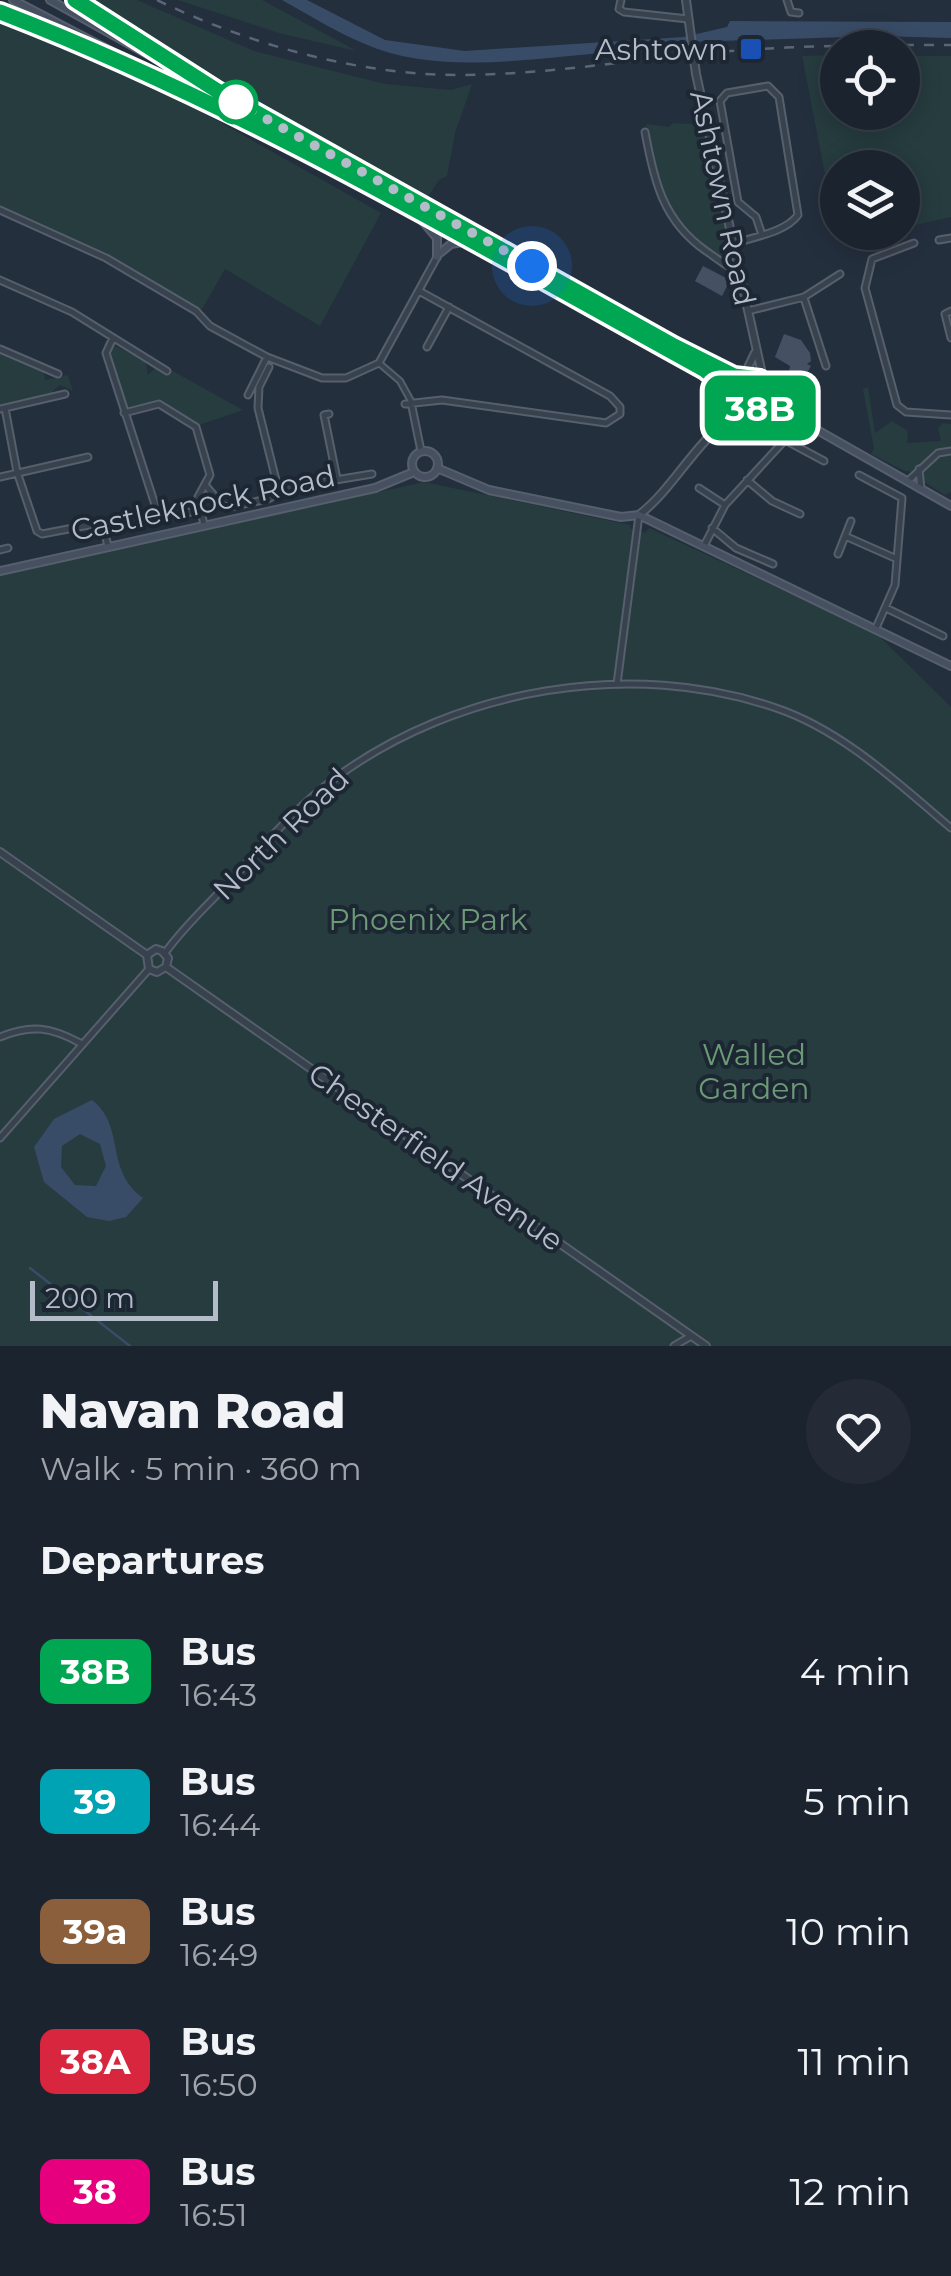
<!DOCTYPE html>
<meta charset="utf-8">
<style>
body{margin:0;font-family:Montserrat,sans-serif;background:#242b36;color:#f1f3f6;height:100vh;display:flex;flex-direction:column;font-size:38px;white-space:nowrap}
*{box-sizing:border-box;margin:0}
p{font-size:32px;color:#a0a4aa}
.icon{flex:none;width:55px;height:55px;fill:none;stroke:currentColor;stroke-width:2;stroke-linecap:round;stroke-linejoin:round}
.map{position:relative;height:1346px;overflow:hidden}
.drawer{display:flex;flex-direction:column;background:#1b232e;flex:1}
.drawer>*{flex:none}
.badge{padding:0 20px;border-radius:15px;font-size:35px;line-height:65px}
.buttons{position:absolute;left:820px;top:30px;display:grid;gap:20px}
.buttons a{display:grid;place-items:center;width:100px;height:100px;border-radius:50%;background:#1b232e;box-shadow:0 5px 25px #0003,0 0 0 2px #39404a;font-size:50px}
.scale{position:absolute;left:30px;bottom:25px;width:188px;box-sizing:border-box;padding-left:10px;border:5px solid #b4bcc9;border-top:0;font-size:28px;line-height:35px;white-space:nowrap;color:#b4bcc9;-webkit-text-stroke:8px #1d2633;paint-order:stroke}
.you{position:absolute;width:50px;height:50px;margin:-25px;border:8px solid #fff;border-radius:50%;background:#1a73e8;box-shadow:0 0 0 15px #1a73e833}
.map>.badge{position:absolute;translate:-50% -50%;box-shadow:0 0 0 5px #fff}
h2{padding:0 40px;font-size:38px;line-height:90px}
.round{display:grid;place-items:center;flex:none;width:105px;height:105px;border-radius:52px;background:#242b36}
.summary{display:flex;align-items:center;justify-content:space-between;height:170px;padding:0 40px}
h1{font-size:48px;font-weight:800;line-height:75px}
ul{padding:0;list-style:none}
li{display:flex;align-items:center;gap:30px;height:130px;padding:0 40px}
li div{flex:1}
li b{display:block;font-size:38px}
li em{font-style:normal}
li .badge{min-width:110px;font-weight:700;text-align:center}
.map>svg:first-child{display:block}
.green{fill:#263c3f}
.water{fill:#394c67;fill-rule:evenodd}
.lines{fill:none;stroke-linecap:round;stroke-linejoin:round}
.stream{stroke:#394c67;stroke-width:2.5}
.building{fill:#455162}
.pedestrian-casing{stroke:#565f6c;stroke-width:8}
.minor-casing{stroke:#565f6c;stroke-width:9}
.tertiary-casing{stroke:#565f6c;stroke-width:10}
.secondary-casing{stroke:#565f6c;stroke-width:10}
.pedestrian{stroke:#38414e;stroke-width:4}
.minor{stroke:#38414e;stroke-width:5}
.tertiary{stroke:#38414e;stroke-width:6}
.secondary{stroke:#465061;stroke-width:6}
.rail{stroke:#5a6575;stroke-width:2.5;stroke-dasharray:10 10;stroke-linecap:butt}
.line-casing{stroke:#fff;stroke-width:22}
.line{stroke:#00a651;stroke-width:15}
.walk{stroke:#b4bcc9;stroke-width:10;stroke-dasharray:0 18}
.transit-dot{fill:#1a4fb4;stroke:#1d2633;stroke-width:4}
.stop-dot{fill:#fff;stroke:#00a651;stroke-width:5}
.labels{text-anchor:middle;dominant-baseline:central;stroke-width:8;stroke-linejoin:round;paint-order:stroke}
.poi-label{font-size:30px;fill:#b4bcc9;stroke:#1d2633;text-anchor:end}
.street-label{font-size:30px;fill:#b4bcc9;stroke:#1d2633}
.park-label{font-size:30px;fill:#6b9a76;stroke:#1d2633}
</style>
<div class="map">
<svg width="951" height="1346" viewBox="0 0 951 1346">
<rect width="100%" height="100%" fill="#242f3e"/>
<path class="green" d="M84,0H137L254,51L385,84L451,90L472,84L455,133L447,176L439,180L425,201L207,78Z
M178,0H262L357,51L282,34Z
M0,23L152,84L381,213L320,326L225,269L201,311L107,255L0,208Z
M837,55L838,112H902L903,56H951V217L903,228L902,168H838V232L879,233L838,241L802,56Z
M673,123L704,125L738,269C666,226 662,202 646,124L669,127Z
M112,344L146,362L148,375L155,368L165,373L169,369L243,410L199,425L161,400L126,408L109,352Z
M0,353L44,372L45,380L68,375L73,391L60,385L51,393L0,405Z
M868,387L875,433L892,421L908,431L907,443L941,441L938,428L943,423L951,424V492L945,495L923,481V473L905,471L871,454L874,449L863,389Z
M424,482L630,525L631,529L645,533L649,528L877,634L951,707V1346H0V576Z"/>
<path class="water" d="M282,0H307L385,40L465,51L684,37L727,27L730,21L951,22V38L877,36L657,43L626,46L612,52C536,58 436,76 365,44C336,32 309,15 282,0Z
M92,1100C126,1126 104,1170 143,1198L126,1217L109,1221L87,1217L44,1182L34,1147L54,1119ZM80,1134L100,1144L106,1166L96,1186L75,1185L61,1167L62,1146Z"/>
<g class="lines">
<path class="stream" d="M30,1268L130,1346"/>
</g>
<path class="building" d="M703,266L730,280L722,296L695,281Z
M784,334L801,340L810,353L811,361L807,364L811,366L803,380L796,376L788,378L790,366L775,357Z"/>
<g class="lines">
<defs>
<path id="pedestrian" d="M379,363L400,381L411,401"/>
<path id="minor" d="M621,0L619,9L624,12L688,19
M787,0L791,12L799,13
M645,132C654,181 663,221 706,251C717,258 727,268 740,272
M0,210L106,258L196,311L210,326L267,357L322,378H346L379,363L437,257
M939,240L951,238
M735,243C754,237 786,232 798,215L779,97L768,86L727,93L720,101L738,202L756,217L762,235
M914,243L872,259L865,288L897,405L906,412L951,415
M0,280L72,312L167,371
M804,298L826,366
M748,311L804,297L840,274
M951,311L945,314L951,338
M113,338L106,353L158,514L165,517L191,512
M427,347L449,307
M0,349L58,374
M269,367L259,387L258,408L279,492
M248,395L267,357
M411,402L421,451
M405,404L442,400L606,423L620,414V407L610,396L419,291
M5,408L17,472L37,531L42,534L105,522
M0,409L65,394
M124,413L159,404L196,427L210,475L198,497L204,525
M329,414L324,415L337,479
M919,469L921,489
M859,475L902,498L895,585L876,628
M0,477L88,457
M747,480L772,501L800,514
M908,481L938,453L951,451
M206,486L223,506L230,507L268,499L287,488L372,474
M699,488L725,505
M102,522L108,546
M712,528L736,548L773,564
M845,536L897,559
M704,546L725,505L785,440L824,461
M0,550L8,548
M838,554L851,521
M886,608L943,636
M617,684L639,515
M165,953C184,926 209,904 231,880C264,845 296,807 334,779C456,688 633,658 776,708C842,730 899,784 951,828
M0,1037C31,1024 51,1027 80,1043
M0,1138L149,969
M674,1346L691,1336"/>
<path id="tertiary" d="M686,0L696,74L764,383
M744,376L755,353
M639,515C679,484 699,431 747,409
M0,852L147,955
M147,955L156,949L162,951L168,958L166,967
M147,955L149,969L157,972L166,967
M166,967L706,1346"/>
<path id="secondary" d="M13,0L291,145L705,369L724,385L741,407L789,414L951,506
M50,0L673,346L741,377
M75,0L143,45
M0,12L126,64
M421,219L437,238V257
M440,253L451,244L468,241
M766,390L789,413
M732,394L738,379L757,377L766,390L759,406
M412 464a13 13 0 1 1 26 0a13 13 0 1 1-26 0Z
M437,468L489,490L621,517L639,515L951,666
M0,571L375,488L414,472"/>
</defs>
<use href="#pedestrian" class="pedestrian-casing"/>
<use href="#minor" class="minor-casing"/>
<use href="#tertiary" class="tertiary-casing"/>
<use href="#secondary" class="secondary-casing"/>
<use href="#pedestrian" class="pedestrian"/>
<use href="#minor" class="minor"/>
<use href="#tertiary" class="tertiary"/>
<use href="#secondary" class="secondary"/>
<path class="rail" d="M157,0C250,45 361,76 465,75C559,74 652,56 746,50C814,45 882,45 951,45"/>
</g>
<g class="lines">
<defs>
<path id="line" d="M0,12C244,106 476,244 705,370L724,385L741,408L789,414L760,379L734,376L674,346L216,90L75,0"/>
</defs>
<use href="#line" class="line-casing"/>
<use href="#line" class="line"/>
<path class="walk" d="M236,102L532,266"/>
</g>
<rect class="transit-dot" x="739" y="37" width="24" height="24" rx="5"/>
<circle class="stop-dot" cx="236" cy="102" r="20"/>
<g class="labels">
<g class="poi-label">
<text x="728" y="49">Ashtown</text>
</g>
<g class="street-label">
<text transform="translate(723 198) rotate(78)">Ashtown Road</text>
<text transform="translate(203 503) rotate(-12)">Castleknock Road</text>
<text transform="translate(281 834) rotate(-44)">North Road</text>
<text transform="translate(436 1157) rotate(35)">Chesterfield Avenue</text>
</g>
<g class="park-label">
<text x="428" y="919">Phoenix Park</text>
<text x="754" y="1054">Walled<tspan x="754" dy="34">Garden</tspan></text>
</g>
</g>
</svg>
<div class="buttons">
<a><svg class="icon" aria-label="locate" viewBox="0 0 24 24"><circle cx="12" cy="12" r="6"/><path d="M12 2v4M12 18v4M2 12h4M18 12h4"/></svg></a>
<a><svg class="icon" aria-label="layers" viewBox="0 0 24 24"><path d="M12 4l9 5-9 5-9-5zM3 14l9 5 9-5"/></svg></a>
</div>
<div class="scale">200 m</div>
<div class="you" style="left:532px;top:266px"></div>
<b class="badge" style="left:760px;top:408px;background:#00a651;color:#fff">38B</b>
</div>
<section class="drawer">
<div class="summary"><div><h1>Navan Road</h1><p>Walk · 5 min · 360 m</p></div><a class="round"><svg class="icon" aria-label="heart" viewBox="0 0 24 24"><path d="M12 20l-8-8c-3-5 5-10 8-4 3-6 11-1 8 4z"/></svg></a></div>
<h2>Departures</h2>
<ul>
<li><span class="badge" style="background:#00a651;color:#fff">38B</span><div><b>Bus</b><p>16:43</p></div><em>4 min</em></li>
<li><span class="badge" style="background:#00a3b4;color:#fff">39</span><div><b>Bus</b><p>16:44</p></div><em>5 min</em></li>
<li><span class="badge" style="background:#8b5e3c;color:#fff">39a</span><div><b>Bus</b><p>16:49</p></div><em>10 min</em></li>
<li><span class="badge" style="background:#d7263d;color:#fff">38A</span><div><b>Bus</b><p>16:50</p></div><em>11 min</em></li>
<li><span class="badge" style="background:#e6007e;color:#fff">38</span><div><b>Bus</b><p>16:51</p></div><em>12 min</em></li>
</ul>
</section>
